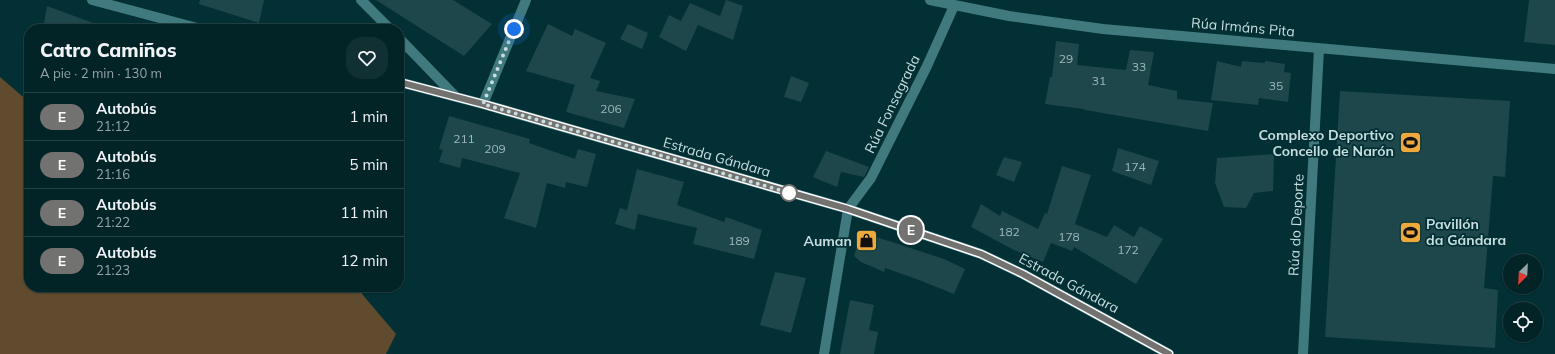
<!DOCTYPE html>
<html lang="es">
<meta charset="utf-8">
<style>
body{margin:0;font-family:Mulish,sans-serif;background:#103033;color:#f1f3f6;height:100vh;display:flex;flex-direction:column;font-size:15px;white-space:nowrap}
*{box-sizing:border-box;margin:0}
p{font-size:13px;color:#96a4a7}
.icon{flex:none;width:22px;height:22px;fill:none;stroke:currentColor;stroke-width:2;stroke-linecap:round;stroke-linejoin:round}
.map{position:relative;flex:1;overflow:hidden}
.side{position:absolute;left:24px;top:24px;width:380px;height:268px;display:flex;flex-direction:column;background:#022427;border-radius:16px;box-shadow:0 1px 3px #0004,0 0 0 1px #234144}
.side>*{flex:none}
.badge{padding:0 8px;border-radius:13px;font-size:14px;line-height:26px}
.needle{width:26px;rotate:204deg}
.buttons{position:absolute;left:1503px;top:254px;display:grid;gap:8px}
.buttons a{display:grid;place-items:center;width:40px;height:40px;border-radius:50%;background:#022427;box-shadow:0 1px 3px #0004,0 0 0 1px #234144;font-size:20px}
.you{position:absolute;width:20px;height:20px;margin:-10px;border:3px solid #fff;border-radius:50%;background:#1a73e8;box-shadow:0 0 0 6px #1a73e833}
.map>.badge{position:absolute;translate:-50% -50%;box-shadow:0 0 0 2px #fff}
.round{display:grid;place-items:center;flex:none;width:42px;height:42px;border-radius:16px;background:#103033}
.overview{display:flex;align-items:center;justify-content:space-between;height:68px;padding:0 16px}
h1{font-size:19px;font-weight:800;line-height:30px}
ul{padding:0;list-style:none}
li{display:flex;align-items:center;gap:12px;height:48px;padding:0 16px;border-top:1px solid #234144}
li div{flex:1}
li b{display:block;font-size:15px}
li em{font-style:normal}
li .badge{min-width:44px;font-weight:700;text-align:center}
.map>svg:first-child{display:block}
.green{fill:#604b2e}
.building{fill:#1e474b}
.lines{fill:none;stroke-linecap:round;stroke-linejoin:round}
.minor{stroke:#40797e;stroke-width:10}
.line-casing{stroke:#fff;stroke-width:9}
.line{stroke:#727271;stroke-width:6}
.walk{stroke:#c7dddf;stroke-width:4;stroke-dasharray:0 7.2}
.stop-dot{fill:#fff;stroke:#727271;stroke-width:2}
.labels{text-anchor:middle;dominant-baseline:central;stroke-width:3.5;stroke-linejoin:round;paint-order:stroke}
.number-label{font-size:12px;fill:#9db8ba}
.street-label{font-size:14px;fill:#c7dddf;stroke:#023034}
.poi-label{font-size:14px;font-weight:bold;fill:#c7dddf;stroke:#023034;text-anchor:end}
</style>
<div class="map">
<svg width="1555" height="354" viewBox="0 0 1555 354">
<rect width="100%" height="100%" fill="#023034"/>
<path class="green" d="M0,77L29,102V287H361L362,294L396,334L386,354H0Z"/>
<path class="building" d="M200,0H264L259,23L199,4Z
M376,0H453L492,24L464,56Z
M726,0L743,6L733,40L698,25L686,51L659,37L669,15L681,21L690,3L720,16Z
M1529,0H1555V45L1524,42Z
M47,6L104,27L103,29H43Z
M548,24L572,36L575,29L606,43L590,78L600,81L596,91L635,99L624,128L566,112L575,85L526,71Z
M628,24L648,33L642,49L620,39Z
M1056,41L1079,44L1077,65L1126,70L1130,50L1154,52L1148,85L1177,91V99L1213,103L1208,131L1085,110L1084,109L1045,104L1050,77H1052Z
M1217,61L1241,67L1242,61L1265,63V61L1285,64L1284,72L1291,73L1288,102L1259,98L1258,105L1211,100Z
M791,76L809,83L801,102L784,97Z
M1340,91L1510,101L1505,177L1493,176L1484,288L1498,290L1495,348L1325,337Z
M449,116L530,139L529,143L575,159L578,149L596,154L587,187L566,182L565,188L547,183L536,228L504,218L520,173L462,158L460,168L439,162L443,150L439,149Z
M1118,148L1159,161L1151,185L1112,171Z
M826,151L869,167L864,177L841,172L837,187L813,177Z
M1274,154L1273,191L1254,193L1246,208L1224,207L1215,183L1217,158Z
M1004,157L1022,162L1014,182L996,175Z
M1062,166L1091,175L1075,224L1107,237L1114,225L1134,237L1140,226L1163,239L1136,284L1074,247L1072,251L1051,243L1043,262L1014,250L971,227L981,204L1000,216L1002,211L1038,229L1045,213L1047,214Z
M637,169L684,182L677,205L724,222L726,217L762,230L754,259L693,244L697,228L638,214L635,230L615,224L620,208L627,210Z
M861,232L944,259L965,269L954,294L919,280L885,268L884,272L861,262L854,256Z
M775,272L806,278L791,333L760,325Z
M850,300L874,305L869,330L878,332L874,354H840Z"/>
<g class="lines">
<path class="minor" d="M92,0L201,29
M361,0L390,29
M930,0L1009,16L1103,29L1555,69
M399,38L456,97
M399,82L483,104L848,209L981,254L1023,274L1169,354
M483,104L526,0
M824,354L848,209L871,178L927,66L954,6
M1303,354L1319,49"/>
</g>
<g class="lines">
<defs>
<path id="line" d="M399,82L483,104L848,209L981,254L1023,274L1169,354"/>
</defs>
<use href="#line" class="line-casing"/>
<use href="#line" class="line"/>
<path class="walk" d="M514,29L483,104L790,193H789"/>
</g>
<defs>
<symbol id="stadium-square" viewBox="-11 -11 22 22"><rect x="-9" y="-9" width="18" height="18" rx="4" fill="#eea83c" stroke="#023034"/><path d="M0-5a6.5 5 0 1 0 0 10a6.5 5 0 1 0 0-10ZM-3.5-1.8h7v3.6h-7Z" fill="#111"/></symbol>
<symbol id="shop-square" viewBox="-11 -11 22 22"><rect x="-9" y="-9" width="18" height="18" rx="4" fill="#eea83c" stroke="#023034"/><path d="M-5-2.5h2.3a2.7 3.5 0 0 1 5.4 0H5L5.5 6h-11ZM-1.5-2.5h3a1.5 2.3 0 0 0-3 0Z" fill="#111"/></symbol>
</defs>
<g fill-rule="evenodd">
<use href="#stadium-square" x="1398" y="130" width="25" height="25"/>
<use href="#stadium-square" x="1398" y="220" width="25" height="25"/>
<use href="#shop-square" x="854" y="228" width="25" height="25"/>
</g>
<circle class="stop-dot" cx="789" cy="193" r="8"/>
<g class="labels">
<g class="number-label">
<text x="1066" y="58">29</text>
<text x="1139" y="66">33</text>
<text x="1099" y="80">31</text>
<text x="1276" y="85">35</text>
<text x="611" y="108">206</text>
<text x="464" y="138">211</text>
<text x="495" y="148">209</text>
<text x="1135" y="166">174</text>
<text x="1009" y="231">182</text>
<text x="1069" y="236">178</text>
<text x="739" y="240">189</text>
<text x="1128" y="249">172</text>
</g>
<g class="street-label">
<text transform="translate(1243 27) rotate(5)">Rúa Irmáns Pita</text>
<text transform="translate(892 104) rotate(-64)">Rúa Fonsagrada</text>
<text transform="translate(717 157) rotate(16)">Estrada Gándara</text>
<text transform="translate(1296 225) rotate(-87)">Rúa do Deporte</text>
<text transform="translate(1069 283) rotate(28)">Estrada Gándara</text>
</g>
<g class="poi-label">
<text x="1394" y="135">Complexo Deportivo<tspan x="1394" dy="16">Concello de Narón</tspan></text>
<text x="1426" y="224" text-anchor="start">Pavillón<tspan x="1426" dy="16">da Gándara</tspan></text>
<text x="852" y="241">Auman</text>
</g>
</g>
</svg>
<div class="buttons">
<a><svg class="needle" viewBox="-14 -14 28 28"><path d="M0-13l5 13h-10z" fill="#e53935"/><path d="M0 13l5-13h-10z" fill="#96a4a7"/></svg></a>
<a><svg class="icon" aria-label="locate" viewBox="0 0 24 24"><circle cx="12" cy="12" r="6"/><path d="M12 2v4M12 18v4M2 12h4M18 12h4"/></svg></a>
</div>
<div class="you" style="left:514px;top:29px"></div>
<b class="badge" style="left:911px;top:230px;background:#727271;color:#fff">E</b>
<section class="side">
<div class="overview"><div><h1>Catro Camiños</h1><p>A pie · 2 min · 130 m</p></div><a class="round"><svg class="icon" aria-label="heart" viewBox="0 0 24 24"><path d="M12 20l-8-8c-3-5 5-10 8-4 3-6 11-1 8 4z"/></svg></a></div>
<ul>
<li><span class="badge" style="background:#727271;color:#fff">E</span><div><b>Autobús</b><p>21:12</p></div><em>1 min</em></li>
<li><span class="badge" style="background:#727271;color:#fff">E</span><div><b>Autobús</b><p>21:16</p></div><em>5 min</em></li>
<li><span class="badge" style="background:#727271;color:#fff">E</span><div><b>Autobús</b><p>21:22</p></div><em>11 min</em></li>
<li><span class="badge" style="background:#727271;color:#fff">E</span><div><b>Autobús</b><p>21:23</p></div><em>12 min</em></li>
</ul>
</section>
</div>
